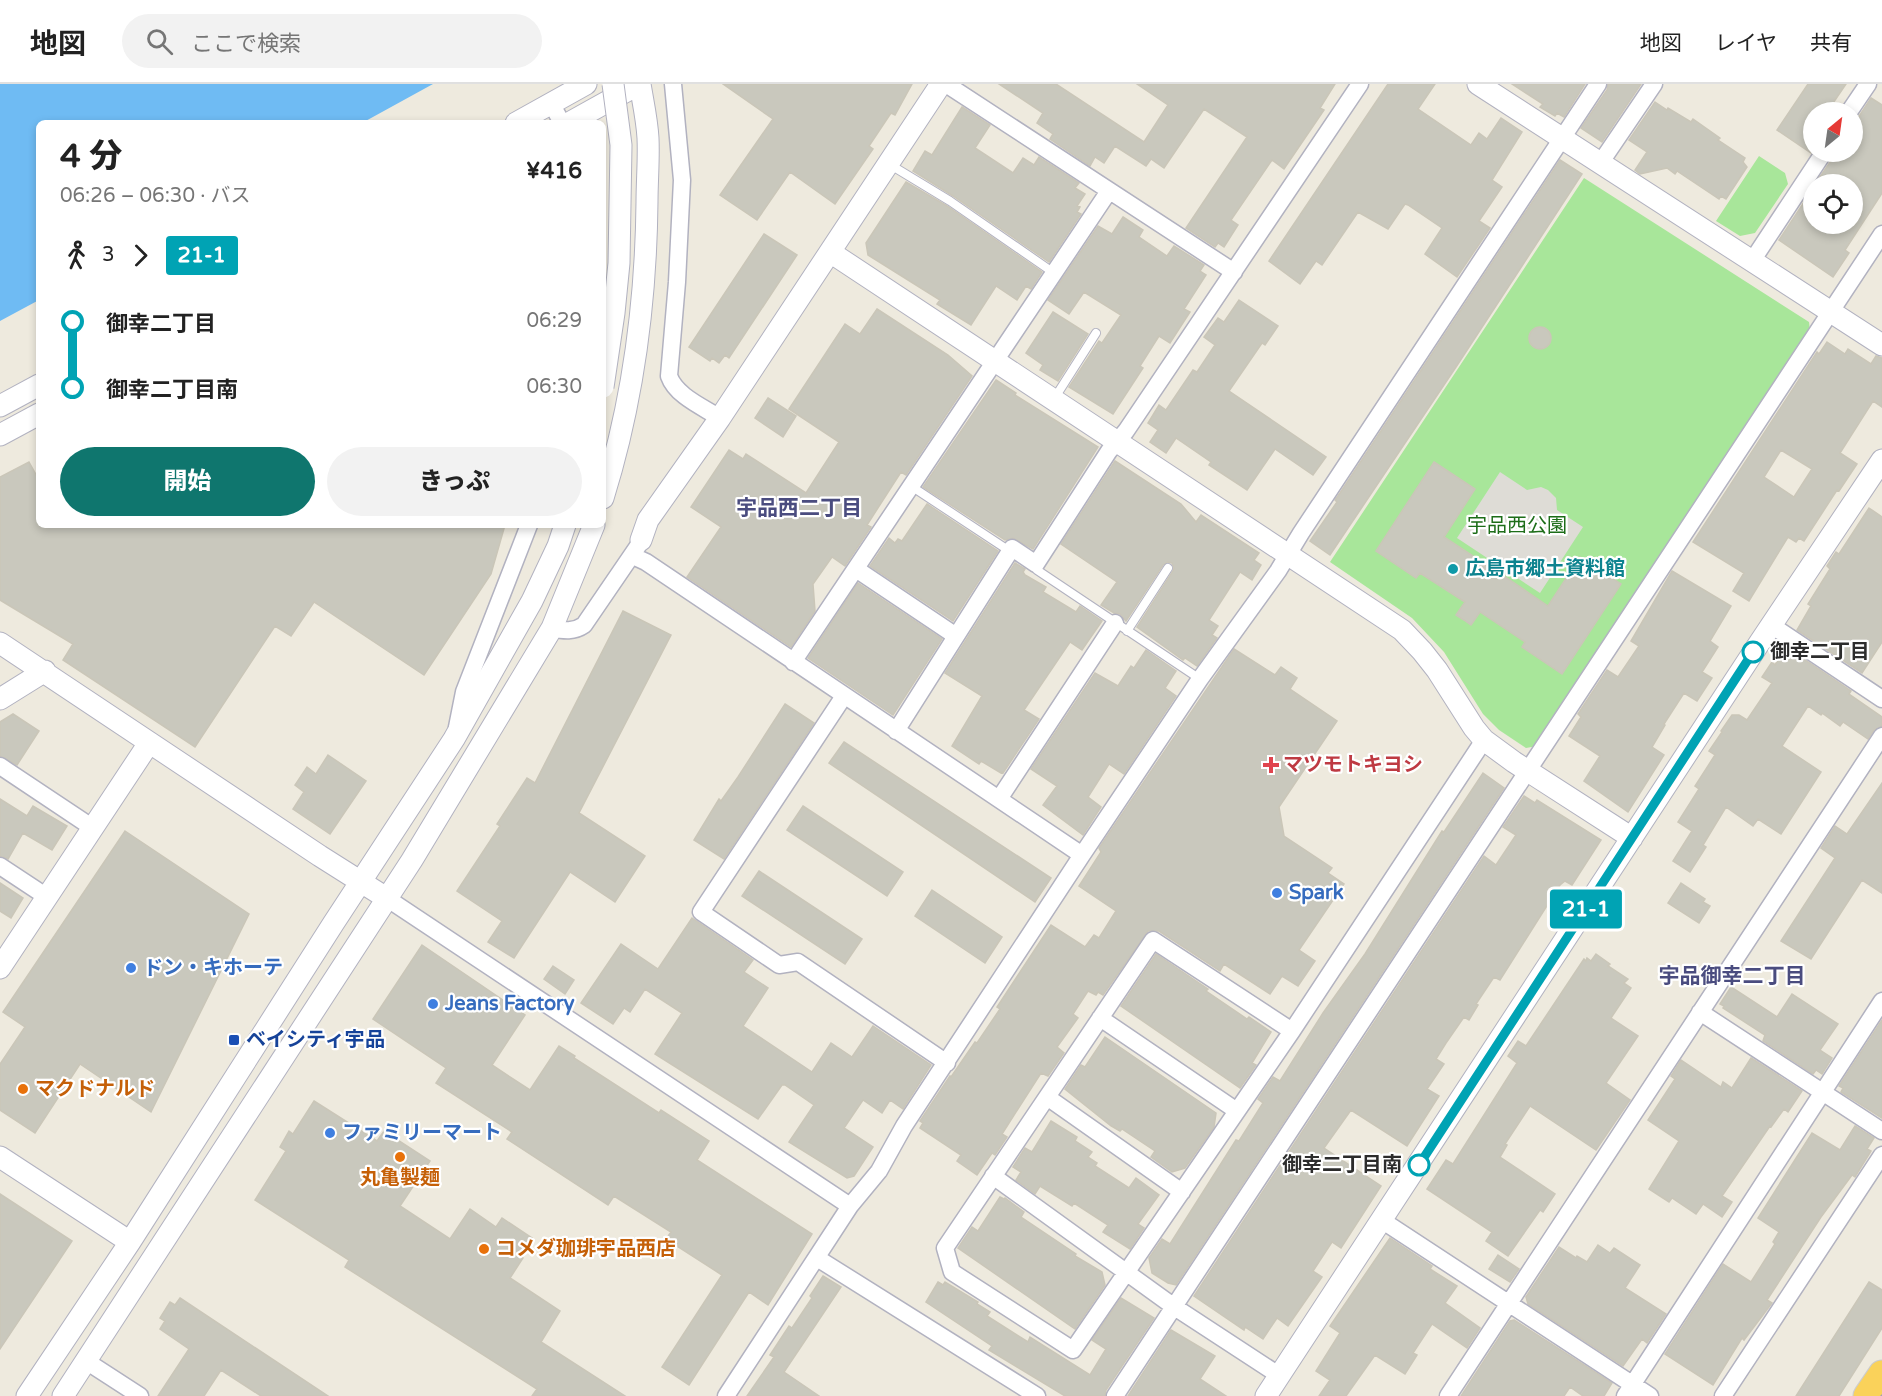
<!DOCTYPE html>
<html lang="ja">
<meta charset="utf-8">
<style>
body{margin:0;font-family:"Varela Round","Noto Sans JP",sans-serif;background:#f2f2f2;color:#222;height:100vh;display:flex;flex-direction:column;font-size:22px;white-space:nowrap}
*{box-sizing:border-box;margin:0}
p{font-size:20px;color:#767676}
.icon{flex:none;width:33px;height:33px;fill:none;stroke:currentColor;stroke-width:2;stroke-linecap:round;stroke-linejoin:round}
.map{position:relative;flex:1;overflow:hidden}
.side{position:absolute;left:36px;top:36px;width:570px;height:408px;display:flex;flex-direction:column;background:#fff;border-radius:9px;box-shadow:0 3px 9px #0003}
.side>*{flex:none}
.badge{padding:0 12px;border-radius:4px;font-size:21px;line-height:39px}
.needle{width:39px;rotate:29deg}
.controls{position:absolute;left:1803px;top:18px;display:grid;gap:12px}
.controls a{display:grid;place-items:center;width:60px;height:60px;border-radius:50%;background:#fff;box-shadow:0 3px 9px #0003;font-size:30px}
.map>.badge{position:absolute;translate:-50% -50%;box-shadow:0 0 0 3px #fff}
.legs{display:flex;align-items:center;gap:9px;height:66px;padding:0 24px;font-size:20px}
.legs p{margin-inline-start:auto}
.summary{display:flex;align-items:center;justify-content:space-between;height:102px;padding:0 24px}
h1{font-size:33px;font-weight:800;line-height:45px}
.action{display:flex;gap:12px;margin-top:auto;padding:12px 24px}
.action a{flex:1;height:69px;border-radius:36px;background:#0f766e;color:#fff;font-size:24px;font-weight:800;line-height:69px;text-align:center}
.action a+a{background:#f2f2f2;color:#222}
ul{padding:0 24px;list-style:none}
li{display:flex;align-items:center;gap:21px;height:66px;font-size:22px}
li i{display:grid;place-items:center;width:9px;height:100%;margin:0 8px;background:currentColor}
li i::after{content:'';width:15px;height:15px;margin:-8px;border:4px solid;border-radius:50%;background:#fff}
li p{margin-inline-start:auto}
li:first-child i{background:linear-gradient(#0000 50%,currentColor 0)}
li:last-child i{background:linear-gradient(currentColor 50%,#0000 0)}
header{display:flex;align-items:center;gap:36px;box-sizing:border-box;height:84px;padding:0 30px;background:#fff;border-bottom:2px solid #e0e0e0}
header strong{font-size:28px}
nav{display:flex;gap:33px;margin-inline-start:auto;font-size:21px}
.search{width:420px;height:54px;background:#f2f2f2;display:flex;align-items:center;gap:15px;box-sizing:border-box;padding:0 21px;border-radius:33px;color:#767676;font-size:22px}
.map>svg:first-child{display:block}
.green{fill:#a8e69a}
.plaza{fill:#dedcd6}
.water{fill:#6fbbf3}
.building{fill:#c9c8bd;stroke:#cac6b8;stroke-width:1.5;fill-rule:evenodd}
.lines{fill:none;stroke-linecap:round;stroke-linejoin:round}
.service-casing{stroke:#b2b2c0;stroke-width:10}
.minor-casing{stroke:#b2b2c0;stroke-width:19}
.tertiary-casing{stroke:#b2b2c0;stroke-width:23}
.trunk-casing{stroke:#ccc;stroke-width:29}
.service{stroke:#fff;stroke-width:8}
.minor{stroke:#fff;stroke-width:16}
.tertiary{stroke:#fff;stroke-width:21}
.trunk{stroke:#fad25a;stroke-width:27}
.tram{stroke:#a1a1b7;stroke-width:1.5}
.tertiary-bridge-casing{stroke:#b2b2c0;stroke-width:23;stroke-linecap:butt}
.tertiary-bridge{stroke:#fff;stroke-width:21}
.line-1-casing{stroke:#fff;stroke-width:14}
.line-1{stroke:#00a3b4;stroke-width:9}
.culture-dot{fill:#0f9aa8;stroke:#fff;stroke-width:2}
.stop-1-dot{fill:#fff;stroke:#00a3b4;stroke-width:3}
.health-dot{fill:#e0444e;stroke:#fff;stroke-width:2}
.shop-dot{fill:#3f7fe0;stroke:#fff;stroke-width:2}
.transit-dot{fill:#1a4fb4;stroke:#fff;stroke-width:2}
.food-dot{fill:#e8710a;stroke:#fff;stroke-width:2}
.labels{text-anchor:middle;dominant-baseline:central;stroke-width:4.5;stroke-linejoin:round;paint-order:stroke}
.park-label{font-size:20px;fill:#1d6d18;stroke:#fff}
.culture-label{font-size:20px;font-weight:bold;fill:#0d838f;stroke:#fff;text-anchor:start}
.stop-label{font-size:20px;font-weight:bold;fill:#2c2c2c;stroke:#fff;text-anchor:start}
.health-label{font-size:20px;font-weight:bold;fill:#be3a42;stroke:#fff;text-anchor:start}
.shop-label{font-size:20px;font-weight:bold;fill:#366cbe;stroke:#fff;text-anchor:start}
.transit-label{font-size:20px;font-weight:bold;fill:#164399;stroke:#fff;text-anchor:start}
.food-label{font-size:20px;font-weight:bold;fill:#c56008;stroke:#fff;text-anchor:start}
.neighbourhood-label{font-size:21px;font-weight:bold;fill:#4a4c7f;stroke:#fff}
</style>
<header>
<strong>地図</strong>
<div class="search"><svg class="icon" aria-label="search" viewBox="0 0 24 24"><circle cx="10" cy="10" r="6"/><path d="M15 15l6 6"/></svg>ここで検索</div>
<nav><a>地図</a><a>レイヤ</a><a>共有</a></nav>
</header>
<div class="map">
<svg width="1882" height="1312" viewBox="0 0 1882 1312">
<rect width="100%" height="100%" fill="#eeeade"/>
<path class="green" d="M1759,72L1785,89L1788,100L1755,149L1740,152L1716,137Z
M1584,94L1809,238L1810,247L1537,662L1526,664L1499,646L1483,630L1444,568L1412,534L1330,478Z"/>
<path class="plaza" d="M1500,388L1527,406L1541,403L1548,406L1556,414L1557,426L1583,443L1540,509L1457,454Z"/>
<path class="water" d="M0,0H433L362,39H39V216L0,237Z"/>
<path class="building" d="M723,0H912L895,31L891,29L869,62L873,65L835,120L790,88L757,136L720,111L773,35Z
M999,0H1056L1144,58L1168,21L1137,0H1335L1320,24L1324,26L1284,85L1272,76L1231,136L1238,141L1224,163L1218,159L1215,163L1186,144L1247,53L1204,25L1164,84L1151,75L1146,82L1115,62L1104,79L1095,73L1090,82L1050,55L1053,50L1037,39L1043,29Z
M1388,0H1435L1418,25L1471,61L1479,49L1487,55L1501,34L1522,48L1492,96L1502,103L1479,137L1490,144L1457,193L1425,170L1442,144L1408,121L1405,120L1388,145L1358,128L1322,181L1316,177L1300,200L1269,177Z
M1512,0H1585L1564,33L1557,29L1555,32L1540,23L1543,20Z
M1608,0H1641L1602,58L1581,44L1607,6Z
M1808,0H1846L1827,28H1814V65L1811,69L1777,46Z
M1871,14L1882,21V109L1845,166L1849,169L1833,193L1779,156L1814,103V140H1852V100H1815L1833,74L1834,68H1852V38L1858,34Z
M1655,18L1667,26L1668,24L1691,38L1693,35L1720,54L1718,56L1745,74L1743,78L1747,83L1726,115L1721,112L1719,115L1677,87L1675,90L1667,84L1640,90L1635,86L1647,68L1629,56Z
M962,23L990,41L975,64L1013,89L1023,74L1034,81L1039,73L1079,99L1075,104L1085,110L1077,122L1080,123L1077,128L1081,130L1049,178L953,112L913,87L925,67L932,71Z
M1560,76L1582,90L1456,283L1330,471L1310,457L1337,418L1335,416L1340,409Z
M906,98L947,122L1042,188L1031,205L1026,202L1017,216L996,202L971,241L937,220L940,216L868,171L866,159Z
M1123,133L1143,146L1139,153L1167,172L1174,162L1204,181L1200,187L1206,191L1184,225L1190,228L1170,259L1159,252L1140,282L1143,284L1113,330L1069,303L1099,257L1102,259L1121,231L1084,208L1069,230L1048,216L1098,142L1112,150Z
M764,150L797,171L729,274L725,271L719,279L712,274L710,277L689,263Z
M1239,216L1278,242L1265,261L1262,259L1229,307L1326,373L1313,391L1275,365L1247,406L1209,381L1211,378L1176,354L1166,369L1150,358L1158,346L1148,339L1159,321L1166,326L1193,286L1197,288L1215,261L1204,253L1218,234L1224,238Z
M877,225L948,271L972,292L906,391L901,388L867,441L871,443L845,482L832,473L813,500L815,527L791,563L687,493L721,443L691,423L729,366L743,375L746,370L806,409L839,358L789,325L845,240L860,250Z
M1053,228L1088,250L1058,297L1040,286L1043,281L1026,269Z
M1529 254a11 11 0 1 1 22 0a11 11 0 1 1-22 0Z
M1827,258L1845,270L1848,265L1871,280L1876,272L1882,274V323L1873,317L1840,369L1857,380L1839,407L1837,406L1804,457L1799,454L1796,458L1788,453L1749,517L1733,507L1744,489L1693,458L1817,268L1819,270ZM1781,366L1812,385L1794,413L1764,393Z
M996,296L1016,309L1015,311L1098,363L1033,465L1013,454L1005,456L923,403Z
M768,314L796,332L783,353L755,334Z
M1115,377L1181,420L1196,438L1201,431L1259,469L1254,476L1261,481L1252,496L1240,488L1209,536L1218,542L1212,551L1217,554L1197,582L1185,574L1183,576L1137,543L1173,487L1174,484L1172,479L1168,478L1163,481L1126,537L1120,530L1114,529L1101,521L1117,498L1061,460Z
M29,378L39,396V441H505L491,490L424,591L314,518L291,552L275,542L195,663L63,576L73,560L0,516V393Z
M1434,378L1475,405L1444,453L1488,482L1491,478L1507,488L1504,492L1548,522L1580,473L1621,500L1562,590L1522,563L1525,558L1480,528L1471,541L1464,536L1456,531L1465,518L1420,489L1416,494L1376,467Z
M927,420L998,467L953,537L870,482L889,454L895,459L898,455L902,457Z
M1869,424L1882,433V558L1862,589L1797,546L1811,522L1808,520L1830,485L1827,482L1836,468L1839,470Z
M1015,479L1025,485L1023,488L1025,491L1046,503L1043,508L1076,528L1080,522L1102,537L1082,566L1070,558L1024,626L1039,635L1003,689L1002,688L1001,689L981,677L979,680L952,662L982,612L945,589Z
M1672,487L1731,522L1710,557L1718,563L1702,588L1712,594L1697,617L1684,609L1664,640L1665,641L1652,663L1664,671L1628,728L1584,697L1600,672L1569,652L1581,633L1578,630L1607,586L1618,593L1639,562L1631,557Z
M858,499L942,555L893,631L808,574Z
M623,527L671,551L579,729L645,772L615,818L570,788L514,874L488,858L502,837L457,807L500,742L497,740L527,694L535,699Z
M1786,563L1851,607L1849,610L1882,633V642L1874,646L1868,655L1843,638L1840,642L1822,629L1821,631L1808,622L1782,662L1821,688L1781,750L1758,735L1753,742L1726,723L1703,761L1706,763L1690,788L1673,777L1692,747L1678,738L1699,705L1695,702L1715,671L1709,667L1722,648L1721,647L1732,631H1739L1747,636L1772,599L1762,593L1772,578L1775,581Z
M1234,565L1275,591L1281,583L1297,594L1290,605L1337,637L1279,723L1284,752L1332,784L1328,789L1344,800L1299,866L1315,877L1298,902L1282,892L1270,910L1224,880L1220,887L1159,847H1148L1103,911L1098,908L1096,911L1088,907L1073,930L1078,934L1057,963L1064,969L1048,992L1041,989L1002,1050L1007,1053L995,1071L992,1069L977,1091L957,1077L961,1071L920,1044L923,1039L920,1037L950,992L951,993L975,958L977,959L1000,925L997,923L1051,841L1085,863L1094,851L1099,854L1116,827L1079,802L1101,768L1099,764Z
M1146,566L1176,587L1165,604L1176,612L1124,690L1109,680L1088,713L1101,723L1083,751L1043,721L1057,702L1031,685L1095,589L1118,602L1131,582L1134,584Z
M785,620L814,639L724,775L694,756L719,715L721,717L738,693Z
M13,630L39,647L17,681L0,672V638Z
M844,658L1051,794L1035,818L829,679Z
M328,671L366,697L330,750L293,725L304,708L295,701L307,683L316,690Z
M1483,689L1504,704L1176,1201L1168,1199L1152,1189L1149,1174L1162,1155L1170,1160L1236,1056L1239,1057L1263,1019L1258,1015L1273,993L1280,997L1323,929L1365,870L1442,747L1444,748Z
M1882,699V809L1862,796L1811,875L1781,857L1835,774L1821,764L1835,742L1847,750Z
M1524,712L1535,719L1537,716L1601,756L1572,801L1565,797L1560,801L1500,896L1494,893L1476,920L1478,921L1469,936L1464,933L1446,959L1436,975L1444,980L1427,1005L1439,1012L1407,1062L1351,1026L1324,1064L1381,1102L1341,1164L1332,1158L1313,1187L1322,1193L1288,1242L1277,1234L1263,1255L1245,1243L1244,1246L1194,1212L1484,772L1496,781L1516,751L1503,743Z
M0,715L27,732L33,722L67,742L52,766L23,749L8,775L0,772Z
M803,722L903,788L887,812L787,746Z
M125,747L249,830L151,1028L80,980L35,1049L0,1026V980L25,943L3,928Z
M759,787L862,855L845,880L742,812Z
M0,799L23,814L11,834L0,827Z
M1681,799L1705,815L1703,818L1710,822L1699,839L1668,819Z
M932,806L1002,853L985,879L915,832Z
M692,834L753,876L744,888L768,904L743,942L812,988L831,959L852,973L873,942L931,981L903,1025L890,1016L882,1029L863,1016L844,1044L873,1063L854,1092L847,1094L789,1058L814,1021L785,1001H782L758,1035L655,970L682,929L645,905L630,928L624,924L613,940L581,919L621,860L658,885Z
M422,861L525,931L492,981L530,1006L559,962L575,972L574,974L659,1029L661,1026L709,1057L697,1076L812,1150L768,1221L749,1208L689,1301L662,1283L722,1191L666,1155L671,1148L614,1112L608,1121L507,1055L512,1048L436,999L446,984L373,935Z
M1156,870L1208,905L1206,907L1247,935L1249,933L1271,948L1252,979L1256,981L1240,1004L1121,922Z
M1596,870L1610,880L1608,882L1628,895L1624,899L1631,904L1611,934L1638,952L1606,999L1630,1016L1596,1066L1530,1022L1505,1060L1507,1061L1500,1073L1555,1110L1543,1128L1540,1126L1508,1172L1486,1157L1492,1148L1427,1105L1446,1076L1453,1080L1517,979L1508,972L1518,957L1526,962L1584,875L1586,877L1587,874L1591,877Z
M553,882L574,896L565,910L544,895Z
M1731,903L1777,933L1792,910L1838,940L1820,966L1832,974L1822,990L1816,986L1813,990L1763,957L1765,951L1723,924L1724,922L1720,920Z
M1882,936V1034L1841,1008L1843,1004L1839,1002Z
M1105,953L1216,1029L1214,1043L1185,1084L1172,1088L1151,1073L1155,1067L1122,1045L1120,1047L1111,1042L1065,1005L1081,981L1085,983Z
M1751,974L1802,1007L1788,1028L1784,1025L1771,1043L1770,1042L1722,1112L1732,1118L1722,1133L1703,1120L1696,1130L1672,1114L1669,1118L1649,1105L1679,1057L1648,1036L1675,995L1671,992L1681,976L1721,1003L1723,998L1732,1004Z
M314,1017L377,1057L384,1047L430,1077L400,1122L450,1155L470,1125L496,1143L502,1134L532,1154L520,1172L523,1174L510,1194L560,1227L541,1258L625,1312H532L537,1305L345,1183L349,1176L255,1116L286,1067L280,1063L289,1047L293,1050Z
M1051,1037L1077,1053L1075,1057L1092,1068L1088,1073L1097,1079L1095,1082L1129,1104L1136,1094L1159,1111L1138,1140L1144,1144L1130,1165L1103,1148L1108,1141L1074,1119L1072,1122L1040,1102L1035,1110L1016,1096L1021,1088L1013,1083L1025,1064L1032,1068Z
M1855,1042L1874,1054L1867,1065L1871,1067L1855,1093L1852,1091L1821,1133L1767,1216L1772,1219L1744,1256L1742,1254L1713,1301L1665,1270L1723,1180L1751,1198L1775,1160L1773,1158L1779,1148L1758,1134L1812,1049L1840,1066Z
M0,1110L72,1157L0,1265Z
M1000,1113L1004,1115L1005,1114L1024,1128L1021,1133L1076,1170L1075,1172L1102,1188L1105,1201L1075,1245L958,1164L972,1143L978,1147Z
M1390,1154L1432,1182L1430,1185L1457,1202L1445,1219L1480,1244L1467,1264L1432,1240L1413,1269L1417,1271L1405,1290L1375,1271L1346,1312H1319L1330,1296L1316,1287L1340,1249L1330,1242Z
M1598,1161L1610,1169L1614,1164L1640,1181L1625,1204L1666,1230L1647,1259L1642,1255L1623,1282L1528,1220L1526,1213L1559,1163L1576,1174L1577,1172L1587,1178Z
M1498,1171L1519,1185L1510,1198L1489,1185Z
M823,1192L841,1203L784,1288L819,1312H747L774,1273L770,1271L789,1242L792,1244L812,1214L810,1212Z
M938,1198L943,1201L945,1198L978,1218L977,1220L990,1228L987,1232L1028,1258L1030,1253L1090,1291L1106,1265L1092,1256L1121,1214L1154,1234L1106,1306L1105,1312H1065L989,1266L992,1262L926,1218Z
M1869,1198L1882,1206V1244L1839,1312H1796Z
M180,1214L328,1312H261L221,1286L204,1312H158L189,1265L160,1245L165,1237L160,1234L170,1218L175,1221Z
M1514,1236L1612,1299L1604,1312H1583L1570,1303L1564,1312H1461L1510,1237Z
M1171,1246L1215,1272L1200,1295L1226,1312H1128Z"/>
<g class="lines">
<defs>
<path id="service" d="M889,80L950,117L1054,189
M1054,315L1096,249
M911,402L1005,464H1012
M1036,480L1037,486L1200,595
M1127,547L1168,484"/>
<path id="minor" d="M673,0L682,96L677,198L669,292C676,312 703,323 720,334
M946,0L1234,188
M551,19L562,39
M1849,28L1868,0
M1601,78L1654,0
M1752,177L1824,68
M633,472L646,478L1082,771
M856,485L956,552
M1771,541L1882,615
M552,544C564,547 574,548 584,541L638,462
M793,578L1109,107
M844,612L701,828L779,881L798,878L947,979
M457,643L464,608L529,441
M896,647L1012,464L1036,480L1109,367L1126,347L1360,0
M0,682L93,744
M999,715L1115,539
M0,782L47,813
M388,815L850,1122
M1700,928L1882,1047
M1100,934L1237,1027
M1292,947L1153,856L945,1164L952,1188L1073,1266L1292,947L1484,656
M1047,1013L1182,1108
M993,1092L1173,1222L1280,1292
M1383,1137L1650,1312
M817,1174L1037,1312
M86,1277L140,1312
M726,1312L850,1122L879,1087L904,1042L1082,771L1200,595L1278,487L1301,449L1598,0
M1115,1312L1882,150
M1448,1312L1882,652
M1625,1312L1882,917
M1723,1312L1882,1071"/>
<path id="tertiary" d="M1478,0L1882,261
M516,39L586,0
M569,39L639,0
M830,168L1402,546L1422,567L1437,586L1474,644L1484,656L1514,678L1632,754
M0,322L39,301
M0,351L39,330
M603,414C633,318 646,219 647,118C647,97 649,75 648,54C647,36 643,18 640,0
M641,456L648,436L720,334L941,0
M0,559L320,772L388,815
M0,615L45,587
M0,884L149,659
M0,1073L130,1158
M27,1312L130,1158L333,840L454,655L532,517L558,462L565,441
M63,1312L412,776L552,544L594,441
M1266,1312L1760,558L1882,376"/>
<path id="trunk" d="M1867,1312L1882,1290"/>
</defs>
<use href="#service" class="service-casing"/>
<use href="#minor" class="minor-casing"/>
<use href="#tertiary" class="tertiary-casing"/>
<use href="#trunk" class="trunk-casing"/>
<use href="#service" class="service"/>
<use href="#minor" class="minor"/>
<use href="#tertiary" class="tertiary"/>
<use href="#trunk" class="trunk"/>
<path class="tram" d="M1881,1312L1882,1311"/>
<defs>
<path id="tertiary-bridge" d="M603,303L614,229L619,179L621,61L613,0"/>
</defs>
<use href="#tertiary-bridge" class="tertiary-bridge-casing"/>
<use href="#tertiary-bridge" class="tertiary-bridge"/>
</g>
<g class="lines">
<defs>
<path id="line-1" d="M1419,1081L1753,568"/>
</defs>
<use href="#line-1" class="line-1-casing"/>
<use href="#line-1" class="line-1"/>
</g>
<circle class="culture-dot" cx="1453" cy="485" r="6"/>
<g class="stop-1-dot">
<circle cx="1753" cy="568" r="10"/>
<circle cx="1419" cy="1081" r="10"/>
</g>
<path class="health-dot" d="M1268 672h6v6h6v6h-6v6h-6v-6h-6v-6h6z"/>
<g class="shop-dot">
<circle cx="1277" cy="809" r="6"/>
<circle cx="131" cy="884" r="6"/>
<circle cx="433" cy="920" r="6"/>
<circle cx="330" cy="1049" r="6"/>
</g>
<rect class="transit-dot" x="228" y="950" width="12" height="12" rx="3"/>
<g class="food-dot">
<circle cx="23" cy="1005" r="6"/>
<circle cx="400" cy="1073" r="6"/>
<circle cx="484" cy="1165" r="6"/>
</g>
<g class="labels">
<g class="park-label">
<text x="1517" y="442">宇品西公園</text>
</g>
<g class="culture-label">
<text x="1465" y="485">広島市郷土資料館</text>
</g>
<g class="stop-label">
<text x="1770" y="568">御幸二丁目</text>
<text x="1402" y="1081" text-anchor="end">御幸二丁目南</text>
</g>
<g class="health-label">
<text x="1283" y="681">マツモトキヨシ</text>
</g>
<g class="shop-label">
<text x="1289" y="809">Spark</text>
<text x="143" y="884">ドン・キホーテ</text>
<text x="445" y="920">Jeans Factory</text>
<text x="342" y="1049">ファミリーマート</text>
</g>
<g class="transit-label">
<text x="246" y="956">ベイシティ宇品</text>
</g>
<g class="food-label">
<text x="35" y="1005">マクドナルド</text>
<text x="400" y="1094" text-anchor="middle">丸亀製麺</text>
<text x="496" y="1165">コメダ珈琲宇品西店</text>
</g>
<g class="neighbourhood-label">
<text x="799" y="424">宇品西二丁目</text>
<text x="1732" y="892">宇品御幸二丁目</text>
</g>
</g>
</svg>
<div class="controls">
<a><svg class="needle" viewBox="-14 -14 28 28"><path d="M0-13l5 13h-10z" fill="#e53935"/><path d="M0 13l5-13h-10z" fill="#767676"/></svg></a>
<a><svg class="icon" aria-label="locate" viewBox="0 0 24 24"><circle cx="12" cy="12" r="6"/><path d="M12 2v4M12 18v4M2 12h4M18 12h4"/></svg></a>
</div>
<b class="badge" style="left:1586px;top:825px;background:#00a3b4;color:#fff">21-1</b>
<section class="side">
<div class="summary"><div><h1>4 分</h1><p>06:26 – 06:30 · バス</p></div><b>¥416</b></div>
<div class="legs"><svg class="icon" aria-label="walk" viewBox="0 0 24 24"><circle cx="13" cy="4" r="2"/><path d="M13 8l-2 6 4 7M11 14l-3 7M7 12l3-4h3l4 4"/></svg>3<svg class="icon" aria-label="forward" viewBox="0 0 24 24"><path d="M9 5l7 7-7 7"/></svg><b class="badge" style="background:#00a3b4;color:#fff">21-1</b></div>
<ul>
<li><i style="color:#00a3b4"></i><b>御幸二丁目</b><p>06:29</p></li>
<li><i style="color:#00a3b4"></i><b>御幸二丁目南</b><p>06:30</p></li>
</ul>
<div class="action"><a>開始</a><a>きっぷ</a></div>
</section>
</div>
